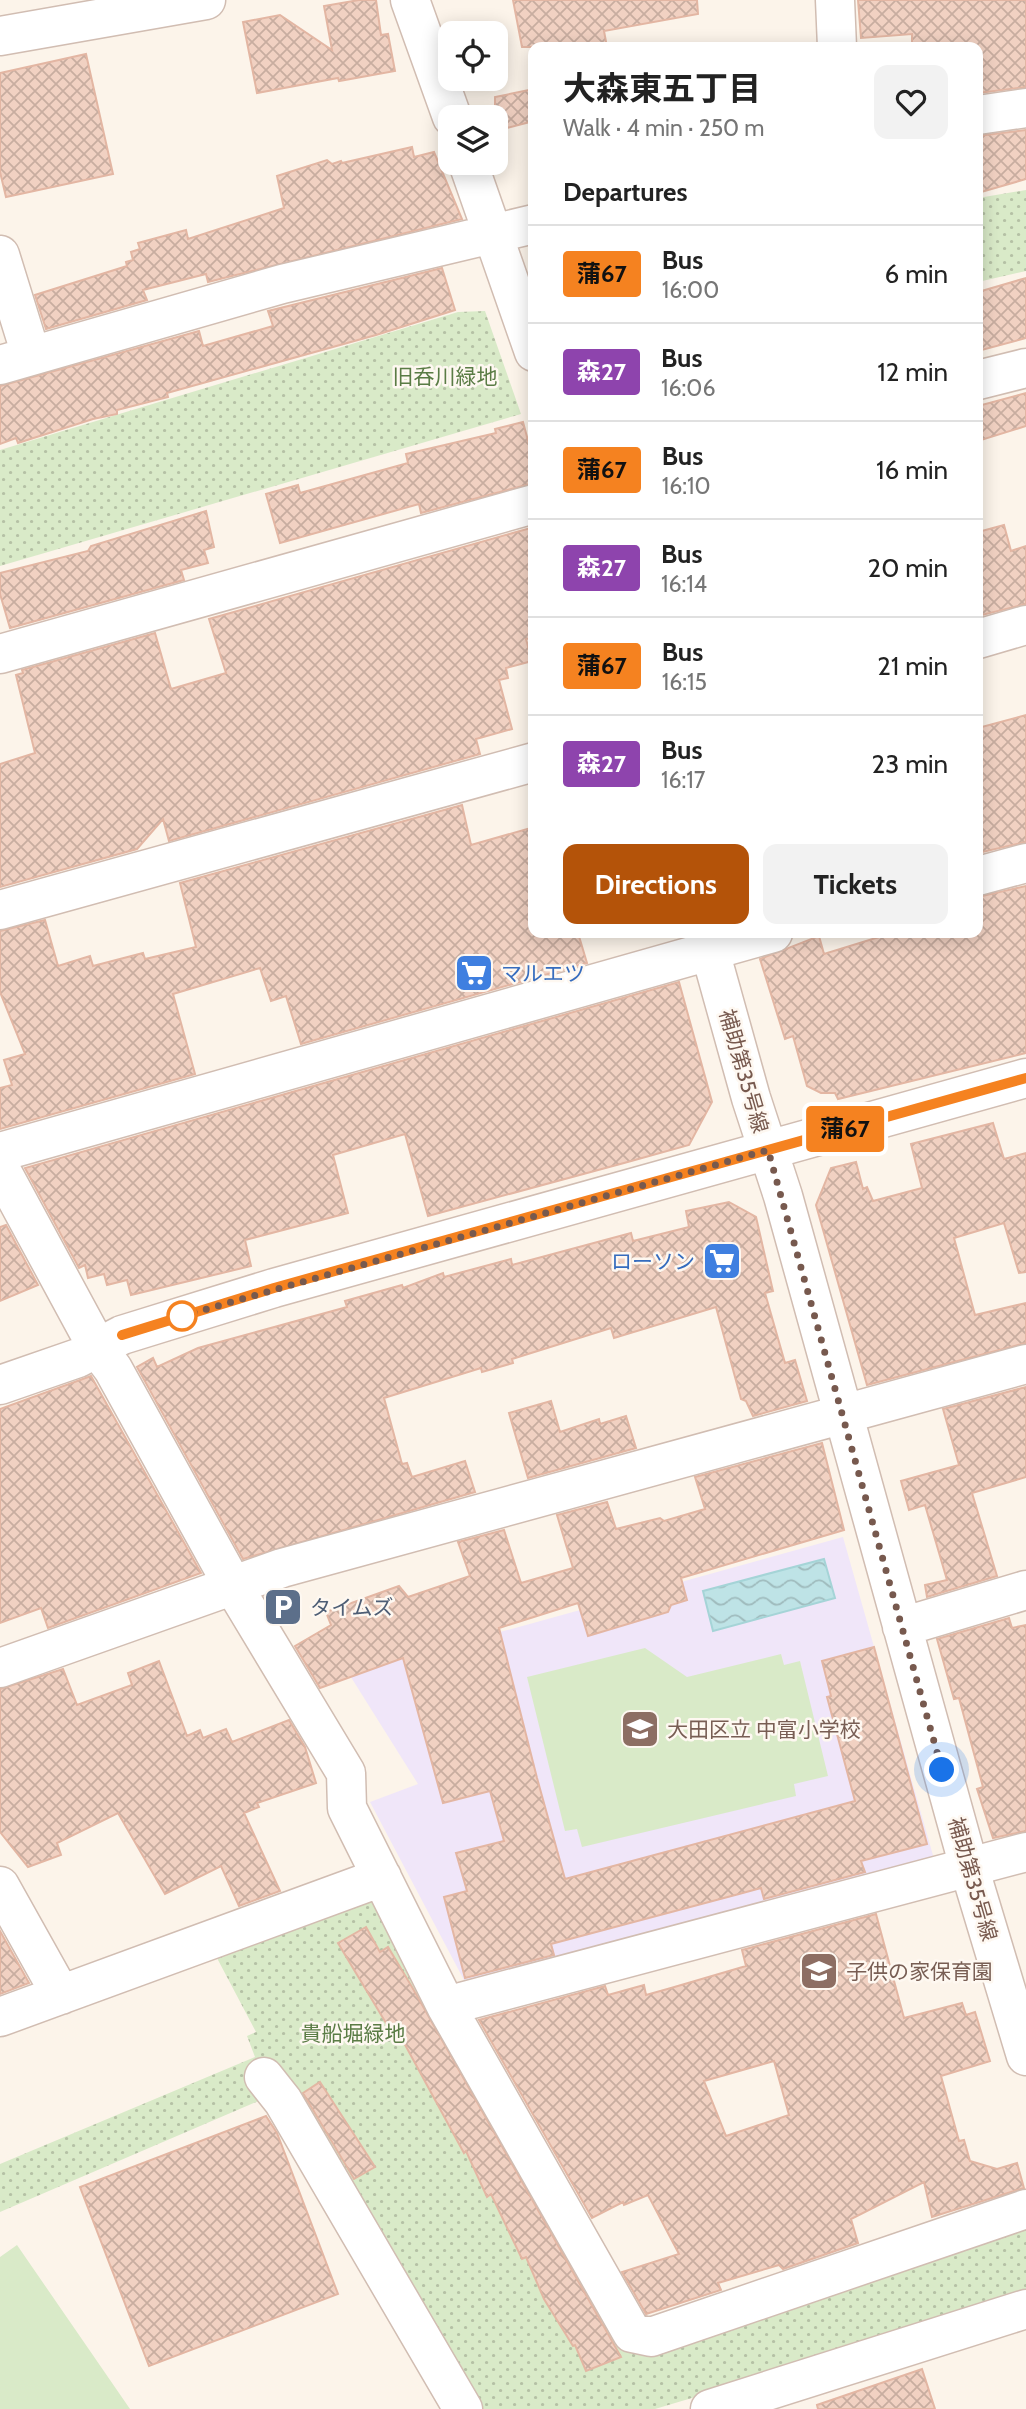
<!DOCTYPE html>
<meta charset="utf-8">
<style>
body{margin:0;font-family:Cabin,"Noto Sans JP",sans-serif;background:#f2f2f2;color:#222;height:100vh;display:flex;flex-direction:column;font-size:26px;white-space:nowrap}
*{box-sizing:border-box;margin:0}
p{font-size:23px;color:#767676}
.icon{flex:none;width:38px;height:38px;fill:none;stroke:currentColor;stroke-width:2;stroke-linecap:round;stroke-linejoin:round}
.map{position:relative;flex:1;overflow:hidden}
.details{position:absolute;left:528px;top:42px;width:455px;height:896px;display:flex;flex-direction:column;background:#fff;border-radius:14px;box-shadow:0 4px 18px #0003}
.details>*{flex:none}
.badge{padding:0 14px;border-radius:5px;font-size:24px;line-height:46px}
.fabs{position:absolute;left:438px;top:21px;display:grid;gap:14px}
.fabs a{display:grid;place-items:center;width:70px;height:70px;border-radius:14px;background:#fff;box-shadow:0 4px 18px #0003;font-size:35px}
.you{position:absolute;width:35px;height:35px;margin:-18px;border:5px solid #fff;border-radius:50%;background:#1a73e8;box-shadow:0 0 0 10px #1a73e833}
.map>.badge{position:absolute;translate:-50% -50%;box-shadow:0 0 0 4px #fff}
h2{padding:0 35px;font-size:26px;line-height:63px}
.round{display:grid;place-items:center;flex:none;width:74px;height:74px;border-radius:14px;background:#f2f2f2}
.head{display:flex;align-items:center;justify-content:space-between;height:119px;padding:0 35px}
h1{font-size:33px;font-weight:700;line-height:52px}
.cta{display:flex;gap:14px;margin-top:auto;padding:14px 35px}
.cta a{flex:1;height:80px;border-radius:14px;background:#b45309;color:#fff;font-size:28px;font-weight:700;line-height:80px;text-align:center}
.cta a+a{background:#f2f2f2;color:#222}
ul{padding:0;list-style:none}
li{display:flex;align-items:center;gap:21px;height:98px;padding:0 35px;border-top:2px solid #e0e0e0}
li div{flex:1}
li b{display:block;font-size:26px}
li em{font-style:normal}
li .badge{min-width:77px;font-weight:700;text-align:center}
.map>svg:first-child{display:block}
.education{fill:#f0e6f9}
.green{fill:#d9eac8}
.park{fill:url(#park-dots)}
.water{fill:url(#water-waves);stroke:#a5d4d7;stroke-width:2}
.building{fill:url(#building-cross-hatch);stroke:#e3b6a3;stroke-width:2;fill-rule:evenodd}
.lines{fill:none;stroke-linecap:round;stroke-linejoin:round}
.minor-casing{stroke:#d1bdb2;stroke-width:41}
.minor{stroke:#fff;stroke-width:38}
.line-casing{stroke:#fff;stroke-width:16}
.line{stroke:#f58220;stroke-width:10}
.walk{stroke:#77594e;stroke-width:7;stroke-dasharray:0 12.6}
.stop-dot{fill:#fff;stroke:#f58220;stroke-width:3.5}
.labels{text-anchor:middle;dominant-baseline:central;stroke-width:5;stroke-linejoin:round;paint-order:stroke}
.park-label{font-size:21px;fill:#5a7c45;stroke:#fef8f1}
.shop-label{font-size:21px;fill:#366cbe;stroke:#fef8f1;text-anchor:start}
.street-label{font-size:21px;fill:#77594e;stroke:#fef8f1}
.service-label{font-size:21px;fill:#4e5e75;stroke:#fef8f1;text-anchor:start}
.education-label{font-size:21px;fill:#785e54;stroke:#fef8f1;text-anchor:start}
</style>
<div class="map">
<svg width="1026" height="2409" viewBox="0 0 1026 2409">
<defs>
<pattern id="park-dots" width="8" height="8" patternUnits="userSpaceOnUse" patternTransform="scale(1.75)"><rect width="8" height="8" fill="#d9eac8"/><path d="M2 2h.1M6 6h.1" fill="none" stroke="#b5c1a5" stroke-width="1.8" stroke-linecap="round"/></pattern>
<pattern id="water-waves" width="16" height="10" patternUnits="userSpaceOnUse" patternTransform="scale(1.75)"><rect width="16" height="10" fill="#bee3e6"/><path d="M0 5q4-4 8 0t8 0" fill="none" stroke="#9fbbbd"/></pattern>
<pattern id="building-cross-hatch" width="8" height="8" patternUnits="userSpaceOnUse" patternTransform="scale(1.75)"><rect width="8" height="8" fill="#f1d1c2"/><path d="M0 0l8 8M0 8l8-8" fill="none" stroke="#c8ada0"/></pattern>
</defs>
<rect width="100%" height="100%" fill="#fcf4ea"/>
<path class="education" d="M843,1537L934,1859L465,1982L370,1802L418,1784L349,1674Z"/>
<path class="green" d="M645,1648L687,1677L781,1654L784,1665L800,1661L828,1776L794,1784L796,1796L582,1847L577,1829L565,1831L527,1677Z
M17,2245L130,2409H0V2257Z"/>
<path class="park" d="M1026,190V271L978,282V198Z
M485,311L521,414L0,566V450L458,312Z
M382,1877L632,2333L1026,2222V2298L655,2409H465L277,2093L0,2212V2164L255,2057L247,2036L256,2032L208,1941Z"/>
<path class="water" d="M824,1559L835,1598L713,1631L703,1591Z"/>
<path class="building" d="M359,0H376L381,35L388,34L395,71L339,81L338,78L257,93L243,22L280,15L332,50L324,6Z
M513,0H697L698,14L604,31L607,47H522Z
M858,0H1026V87L978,93V47H912V34L861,38Z
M86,54L113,174L6,197L0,172V73Z
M534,89V121L495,131V97Z
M1026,130V179L978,193V136Z
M412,147L414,157L434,152L462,219L208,282L206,274L143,290L147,300L46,329L35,295L127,266L126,262L133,260L131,252L140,249L138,243L186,230L188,239L284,208L277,176L327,160L332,164L341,161L342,163Z
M442,268L455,310L376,335L167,393L168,397L117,410V414L93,419L18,443L16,438L0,444V386L199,331L203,346L273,326L268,311Z
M1026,278V338L978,351V292Z
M1026,393V426L978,441V406Z
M523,422L534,463V483L421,513L419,504L280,543L266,494L298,485L300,493L408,463L406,454L496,433L495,429Z
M206,511L214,547L204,550L208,563L181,570L184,580L10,628L0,594V573L88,551L91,546Z
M1004,525L1011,551L1026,546V604L978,616V532Z
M534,527V638L526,639L532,661L506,668L508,678L499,680L512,729L476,739L480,754L169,841L163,819L137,849L0,887V764L35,753L16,675L23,673L22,670L155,633L171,689L226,673L209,619Z
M1026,715V842L978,853V728Z
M462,805L471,845L534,827V933H578L587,963L301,1044L286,996L271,1001L260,968L173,994L195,1074L0,1129V1088L12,1085L4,1060L25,1054L0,992V931L45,920L58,966L90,956L93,966L143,953L145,959L196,947L180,883Z
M1026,886V1053L838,1099L835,1093H821L807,1086L793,1036L785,1039L760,959L819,936L824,954L892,933H978V897Z
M679,982L712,1102L689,1145L624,1163L428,1216L405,1134L333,1155L348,1213L245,1240L251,1266L131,1295L127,1280L107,1285L104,1274L88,1278L85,1265L79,1268L25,1168Z
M993,1123L1004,1159L1026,1153V1272L1019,1273L1004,1223L954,1238L975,1315L1026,1303V1343L867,1385L816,1205L831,1168L856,1162L863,1189L867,1187L873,1201L922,1188L911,1144Z
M729,1202L756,1217L773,1291L765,1293L785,1363L795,1360L807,1401L753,1416L746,1401L741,1399L716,1307L614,1338L611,1328L512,1359L513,1363L482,1372L481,1368L384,1398L402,1464L407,1463L412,1477L465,1461L475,1492L243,1559L137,1367L153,1358L157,1367L198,1348L347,1307L345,1301L402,1285L403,1288L443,1273L444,1277L511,1259L512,1265L631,1233L633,1241L689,1227L686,1211Z
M6,1225L38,1285L0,1301V1227Z
M91,1376L201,1573L48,1628L41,1608L0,1623V1409Z
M1026,1387V1477L972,1493L997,1576L927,1597L925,1585L947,1580L925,1505L909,1510L901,1481L959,1465L943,1409Z
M551,1401L560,1432L599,1419L600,1424L626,1416L636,1448L528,1478L509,1413Z
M822,1443L844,1530L681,1578L687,1600L671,1605L668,1612L588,1636L578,1603L499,1628L537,1778L565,1879L855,1801L827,1697L831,1696L822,1661L874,1647L927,1844L861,1861L865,1872L764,1899L761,1888L739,1894L551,1944L554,1955L465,1978L444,1897L467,1891L456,1853L504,1841L490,1791L443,1803L403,1658L320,1688L295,1646L331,1625L326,1612L399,1586L408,1597L470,1576L458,1542L504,1530L521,1583L573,1568L557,1515L607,1502L616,1529L660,1518L664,1521L705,1509L695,1477Z
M1009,1618L1012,1628L1026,1625V1831L993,1838L977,1789L983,1787L959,1698L954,1699L937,1639Z
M159,1661L187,1736L200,1730L203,1738L226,1729L232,1742L289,1720L305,1747L316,1783L257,1803L259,1807L244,1813L280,1891L239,1906L221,1866L165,1894L118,1813L57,1843L61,1855L28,1867L0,1832V1689L63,1669L77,1705L132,1685L128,1673Z
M876,1914L904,2018L962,2003L966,2015L975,2012L990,2061L941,2076L959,2141L964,2140L970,2161L997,2169L1017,2163L1024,2188L932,2217L924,2182L851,2219L858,2243L783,2269L779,2265L718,2283L721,2290L646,2314L622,2272L679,2254L648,2195L624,2205L623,2202L592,2218L479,2020L605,1986L608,1995L644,1985L646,1995L671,1988L746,1966L742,1950ZM774,2061L789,2115L726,2136L704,2081Z
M366,1927L380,1952L388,1947L412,1987L621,2357L586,2371L575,2345L573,2346L544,2299L526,2257L522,2259L491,2194L487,2197L466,2151L464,2153L403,2041L398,2043L338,1943Z
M0,1931L29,1983L0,1994Z
M320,2082L375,2167L354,2179L303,2093Z
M266,2116L277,2133L338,2294L149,2366L80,2187Z
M922,2369L935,2409H818L817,2405Z"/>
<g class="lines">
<defs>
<path id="minor" d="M410,0L452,117
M835,0L837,47
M0,36L206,0
M978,115L1026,108
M468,163L534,352
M0,255L31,355
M0,365L282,284L534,224
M978,380L1026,368
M978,639L1026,625
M0,654L534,504
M978,876L1026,863
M0,910L534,762
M705,933L751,1098L783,1196L969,1867L1026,2056
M0,1152L773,933
M0,1168L98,1349L113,1369L232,1584L346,1773L347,1808L446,2006L632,2333L651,2337L1026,2209
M0,1385L78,1358L122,1335L274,1288L1026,1078
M902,1627L1026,1590
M0,1668L282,1568L1026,1364
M0,1886L61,1995
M446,2006L1026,1852
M0,2017L382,1877
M264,2077L283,2101L463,2409
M710,2409L1026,2309"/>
</defs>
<use href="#minor" class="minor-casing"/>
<use href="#minor" class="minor"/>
</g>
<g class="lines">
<defs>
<path id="line" d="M122,1335L274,1288L1026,1078"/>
</defs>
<use href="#line" class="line-casing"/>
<use href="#line" class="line"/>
<path class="walk" d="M182,1316L768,1150L942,1770"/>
</g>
<defs>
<symbol id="supermarket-square" viewBox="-11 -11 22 22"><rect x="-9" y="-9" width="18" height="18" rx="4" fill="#3f7fe0" stroke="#fef8f1"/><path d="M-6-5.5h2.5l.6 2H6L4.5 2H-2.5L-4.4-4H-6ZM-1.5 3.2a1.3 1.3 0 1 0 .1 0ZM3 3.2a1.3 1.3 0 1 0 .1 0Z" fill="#fff"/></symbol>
<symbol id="parking-square" viewBox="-11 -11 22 22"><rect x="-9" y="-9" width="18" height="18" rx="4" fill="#5c6f8a" stroke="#fef8f1"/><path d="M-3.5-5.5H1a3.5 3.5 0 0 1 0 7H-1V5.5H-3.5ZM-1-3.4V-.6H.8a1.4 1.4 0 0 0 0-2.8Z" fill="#fff"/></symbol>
<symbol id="school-square" viewBox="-11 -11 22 22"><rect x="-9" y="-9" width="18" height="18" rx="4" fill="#8d6e63" stroke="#fef8f1"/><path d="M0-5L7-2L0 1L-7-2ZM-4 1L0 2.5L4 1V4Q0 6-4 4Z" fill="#fff"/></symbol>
</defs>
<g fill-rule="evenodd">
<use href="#supermarket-square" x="452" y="951" width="44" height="44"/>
<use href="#supermarket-square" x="700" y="1239" width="44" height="44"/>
<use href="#parking-square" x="261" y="1585" width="44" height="44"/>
<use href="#school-square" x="618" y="1707" width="44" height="44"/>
<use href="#school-square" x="797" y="1949" width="44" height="44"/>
</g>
<circle class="stop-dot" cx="182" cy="1316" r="14"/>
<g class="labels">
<g class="park-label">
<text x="445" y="376">旧呑川緑地</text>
<text x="353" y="2033">貴船堀緑地</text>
</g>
<g class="shop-label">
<text x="501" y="973">マルエツ</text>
<text x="695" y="1261" text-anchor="end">ローソン</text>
</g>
<g class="street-label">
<text transform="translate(744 1071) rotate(74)">補助第35号線</text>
<text transform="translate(973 1879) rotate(74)">補助第35号線</text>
</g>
<g class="service-label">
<text x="310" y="1607">タイムズ</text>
</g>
<g class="education-label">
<text x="667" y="1729">大田区立 中富小学校</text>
<text x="846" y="1971">子供の家保育園</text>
</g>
</g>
</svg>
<div class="fabs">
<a><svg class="icon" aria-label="locate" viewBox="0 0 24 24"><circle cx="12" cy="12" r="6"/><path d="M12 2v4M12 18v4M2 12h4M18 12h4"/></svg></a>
<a><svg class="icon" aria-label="layers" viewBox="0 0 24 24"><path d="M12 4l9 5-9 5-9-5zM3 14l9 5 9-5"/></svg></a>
</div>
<div class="you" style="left:942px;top:1770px"></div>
<b class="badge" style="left:845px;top:1129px;background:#f58220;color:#111">蒲67</b>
<section class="details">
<div class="head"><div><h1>大森東五丁目</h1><p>Walk · 4 min · 250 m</p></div><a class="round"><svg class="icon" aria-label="heart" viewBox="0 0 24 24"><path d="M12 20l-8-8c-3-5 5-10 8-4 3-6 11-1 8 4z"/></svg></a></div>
<h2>Departures</h2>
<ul>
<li><span class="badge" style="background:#f58220;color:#111">蒲67</span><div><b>Bus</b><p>16:00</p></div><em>6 min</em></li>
<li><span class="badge" style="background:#8e44ad;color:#fff">森27</span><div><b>Bus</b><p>16:06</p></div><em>12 min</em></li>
<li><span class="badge" style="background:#f58220;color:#111">蒲67</span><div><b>Bus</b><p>16:10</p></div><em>16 min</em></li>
<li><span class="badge" style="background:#8e44ad;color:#fff">森27</span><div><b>Bus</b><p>16:14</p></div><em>20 min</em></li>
<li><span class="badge" style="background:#f58220;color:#111">蒲67</span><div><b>Bus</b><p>16:15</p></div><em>21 min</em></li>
<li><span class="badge" style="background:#8e44ad;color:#fff">森27</span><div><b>Bus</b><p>16:17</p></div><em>23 min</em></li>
</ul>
<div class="cta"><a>Directions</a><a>Tickets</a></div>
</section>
</div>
